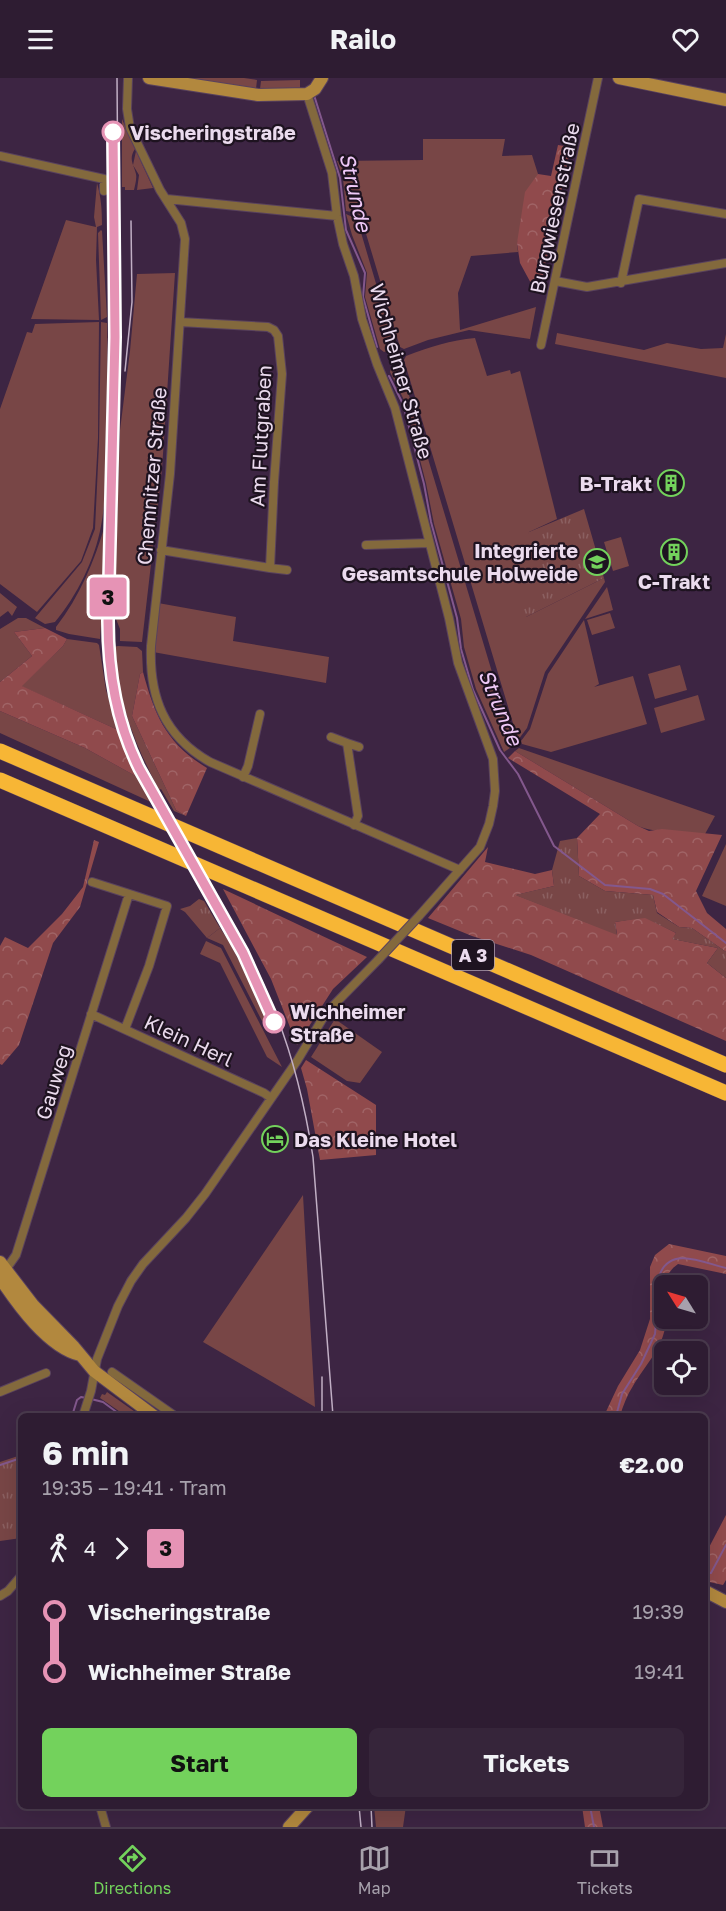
<!DOCTYPE html>
<meta charset="utf-8">
<style>
body{margin:0;font-family:"Golos Text",sans-serif;background:#36253a;color:#f1f3f6;height:100vh;display:flex;flex-direction:column;font-size:22px;white-space:nowrap}
*{box-sizing:border-box;margin:0}
p{font-size:20px;color:#a7a1ac}
.icon{flex:none;width:33px;height:33px;fill:none;stroke:currentColor;stroke-width:2;stroke-linecap:round;stroke-linejoin:round}
.map{position:relative;flex:1;overflow:hidden}
.sheet{position:absolute;left:18px;top:1335px;width:690px;height:396px;display:flex;flex-direction:column;background:#2e1c32;border-radius:9px;box-shadow:0 6px 24px #0002,0 0 0 2px #493a4d}
.sheet>*{flex:none}
.badge{padding:0 12px;border-radius:4px;font-size:21px;line-height:39px}
.needle{width:39px;rotate:307deg}
.fabs{position:absolute;left:654px;top:1197px;display:grid;gap:12px}
.fabs a{display:grid;place-items:center;width:54px;height:54px;border-radius:9px;background:#2e1c32;box-shadow:0 6px 24px #0002,0 0 0 2px #493a4d;font-size:30px}
.map>.badge{position:absolute;translate:-50% -50%;box-shadow:0 0 0 3px #fff}
.legs{display:flex;align-items:center;gap:9px;height:66px;padding:0 24px;font-size:20px}
.legs p{margin-inline-start:auto}
.head{display:flex;align-items:center;justify-content:space-between;height:102px;padding:0 24px}
h1{font-size:33px;font-weight:700;line-height:45px}
.action{display:flex;gap:12px;margin-top:auto;padding:12px 24px}
.action a{flex:1;height:69px;border-radius:9px;background:#73d25c;color:#111;font-size:24px;font-weight:700;line-height:69px;text-align:center}
.action a+a{background:#36253a;color:#f1f3f6}
ul{padding:0 24px;list-style:none}
li{display:flex;align-items:center;gap:21px;height:60px;font-size:22px}
li i{display:grid;place-items:center;width:9px;height:100%;margin:0 8px;background:currentColor}
li i::after{content:'';width:15px;height:15px;margin:-8px;border:4px solid;border-radius:50%;background:#2e1c32}
li p{margin-inline-start:auto}
li:first-child i{background:linear-gradient(#0000 50%,currentColor 0)}
li:last-child i{background:linear-gradient(currentColor 50%,#0000 0)}
header{display:flex;justify-content:space-between;align-items:center;height:78px;padding:0 24px;background:#2e1c32;font-size:27px;font-weight:700}
.dock{display:flex;justify-content:space-around;align-items:center;height:84px;border-top:2px solid #493a4d;background:#2e1c32;font-size:16px;color:#a7a1ac}
.dock a{display:grid;justify-items:center;gap:3px}
.dock .selected{color:#73d25c}
.map>svg:first-child{display:block}
.green{fill:#784646}
.forest{fill:url(#forest-crowns)}
.park{fill:url(#park-tufts)}
.lines{fill:none;stroke-linecap:round;stroke-linejoin:round}
.stream{stroke:#83588d;stroke-width:2}
.street-casing{stroke:#59425e;stroke-width:10}
.secondary-casing{stroke:#59425e;stroke-width:14}
.highway-casing{stroke:#59425e;stroke-width:16}
.street{stroke:#83693d;stroke-width:8}
.secondary{stroke:#b2883e;stroke-width:12}
.highway{stroke:#f7b635;stroke-width:15}
.tram{stroke:#c1afc5;stroke-width:1.5}
.street-bridge-casing{stroke:#59425e;stroke-width:10;stroke-linecap:butt}
.street-bridge{stroke:#83693d;stroke-width:8}
.line-1-casing{stroke:#fff;stroke-width:14}
.line-1{stroke:#e693b5;stroke-width:9}
.stop-1-dot{fill:#fff;stroke:#e693b5;stroke-width:3}
.labels{text-anchor:middle;dominant-baseline:central;stroke-width:4.5;stroke-linejoin:round;paint-order:stroke}
.shield{fill:#1e1320;stroke:#ae9fb0;stroke-width:1.5}
.shield-label{font-size:18px;font-weight:bold;fill:#ebdbee}
.stop-label{font-size:20px;font-weight:bold;fill:#ebdbee;stroke:#1e1320;text-anchor:start}
.street-label{font-size:20px;fill:#ebdbee;stroke:#1e1320}
.poi-label{font-size:20px;font-weight:bold;fill:#ebdbee;stroke:#1e1320;text-anchor:end}
.water-label{font-size:21px;font-style:italic;fill:#efc9f8;stroke:#1e1320}
</style>
<header><svg class="icon" aria-label="menu" viewBox="0 0 24 24"><path d="M4 6h16M4 12h16M4 18h16"/></svg>Railo<svg class="icon" aria-label="heart" viewBox="0 0 24 24"><path d="M12 20l-8-8c-3-5 5-10 8-4 3-6 11-1 8 4z"/></svg></header>
<div class="map">
<svg width="726" height="1749" viewBox="0 0 726 1749">
<defs>
<pattern id="forest-crowns" width="20" height="18" patternUnits="userSpaceOnUse" patternTransform="scale(1.5)"><rect width="20" height="18" fill="#904a4c"/><path d="M2 6a3 3 0 1 1 6 0M12 15a3 3 0 1 1 6 0" fill="none" stroke="#a06466"/></pattern>
<pattern id="park-tufts" width="24" height="20" patternUnits="userSpaceOnUse" patternTransform="scale(1.5)"><rect width="24" height="20" fill="#784646"/><path d="M3 7l-1-3M5 7V3M7 7l1-3M15 17l-1-3M17 17v-4M19 17l1-3" fill="none" stroke="#8b6061"/></pattern>
</defs>
<rect width="100%" height="100%" fill="#3d2543"/>
<path class="green" d="M191,0H244L257,2L256,11Z
M300,2V10L260,11L261,3Z
M122,41L135,71C128,81 134,87 136,96C137,101 135,107 134,112H125V109H122Z
M423,61H505L502,78L532,77L538,96L537,110L517,165L518,174L471,178L458,215L460,252L536,229L530,261L469,252L428,262L404,271L400,269L361,139L357,135L346,133L343,100L337,83L423,82Z
M136,73L153,110L137,112L139,97L133,87Z
M97,105C101,119 102,131 102,147L97,149L96,182L99,242L31,241L66,142L96,149L94,139Z
M346,136L357,141L395,270L384,274L380,271L365,219L367,195L352,157Z
M101,152L102,153L107,239L101,242L98,155Z
M175,195L162,391L142,564L120,563V551L114,536L120,352L130,273L137,196Z
M99,244L98,360L93,450L81,483L37,534L0,506V331L27,254L32,255L35,246Z
M101,244L107,245C108,282 107,319 106,356C105,386 107,418 101,448C95,481 77,518 55,544L45,546L35,540L82,484L95,451L99,366Z
M557,255L644,272L667,265L701,271L723,270L726,256V300L555,266Z
M475,260L487,298L510,292L511,296L520,293L557,441L529,454L526,539L604,500L605,504L545,594L527,650L518,662L404,282L406,278C429,269 451,262 475,260Z
M399,284L513,664V668L504,674L476,611L464,569L461,541L434,446L426,405L405,324L390,294L392,287Z
M105,447H108L100,561L69,556L56,552V549C80,518 94,484 105,447Z
M621,459L629,488L613,493L604,464Z
M607,509L613,532L585,541Z
M0,515L17,529L12,538L8,533L0,539Z
M158,525L236,539L233,563L329,579L326,605L153,574Z
M610,535L615,550L592,557L587,542Z
M18,540H26L45,550L14,554L32,578L0,604V551Z
M584,542L599,606L594,609L633,598L647,646L551,674L522,666L521,663L530,651L548,596Z
M67,561L97,565L99,567L106,612L118,652L21,608L63,568Z
M118,568L137,569L142,573L143,594L140,596L132,638L176,732L186,738L174,733L161,711L159,712C133,662 119,626 114,569Z
M680,587L687,612L655,621L648,596Z
M698,617L705,642L661,655L654,630Z
M0,633L85,670L141,701L153,725L0,655Z
M519,670L715,738L705,756C687,754 653,755 638,748L515,673Z
M726,766V828L702,818Z
M220,850L230,865L268,941L262,943L223,867L207,860Z
M206,863L221,870L282,989L267,979L220,885L200,876Z
M335,941L382,974L360,1005L347,1003L311,979Z
M303,1117L315,1329L203,1264Z
M107,1314L141,1338H126L100,1320L102,1316L105,1317Z
M374,1728H406L403,1749H376Z"/>
<path class="forest" d="M558,67L571,69L540,211L533,209L520,185L517,165L525,114L538,96L551,98Z
M45,550L67,561L63,568L22,608L118,652L141,701L85,670L0,633V604L32,578L14,554Z
M143,594C155,638 166,665 207,690L186,738L176,732L132,638L140,596Z
M515,673L638,748L649,753L662,751L722,757L696,813L707,835L726,851V874L692,850L679,849L657,834L653,817L605,813L579,798L577,760L600,736L508,680Z
M94,762L99,764L80,829L53,865L19,967L2,987L0,986V868L5,859L28,870L62,836L83,809Z
M488,769L485,784L535,796L552,792L554,808L516,817L617,856L615,844L645,839L676,855L673,861L718,870L707,885L726,900V963L531,877L472,858L428,840Z
M223,811L367,879L333,911L297,967L271,901Z
M306,982L376,1027V1077L320,1082L307,1011L301,990Z
M669,1166L726,1178V1196L678,1186C655,1202 669,1226 665,1250C661,1272 644,1289 633,1308C627,1317 623,1328 620,1338H604L618,1308L640,1272L650,1241V1189L655,1177Z
M726,1437V1502L723,1507L705,1503V1477Z
M582,1728H599L603,1749H585Z"/>
<path class="park" d="M584,431L604,500L526,539L511,499L529,454Z
M577,760L579,798L605,813L653,817L657,835L679,849L692,850L726,874V900L707,885L718,870L672,861L676,855L645,840L615,844L617,857L515,817L554,808L552,792L560,763Z
M199,821L204,823L220,850L207,860L185,834L180,831L190,828Z
M21,1377V1460L0,1463V1384Z"/>
<g class="lines">
<path class="stream" d="M314,17L340,100L346,152L365,195L363,219L377,269
M389,298L403,326L424,406L431,444L457,540L461,571L473,612L500,672L518,696L554,768L605,807L650,811L663,816L726,865
M91,1321L103,1324L122,1338
M72,1338L77,1322L81,1319L86,1320
M616,1338L622,1316L641,1286L655,1256L660,1196C671,1168 704,1185 726,1190
M0,1387L21,1380
M705,1495H711L726,1467
M590,1728L594,1749"/>
<defs>
<path id="street" d="M128,0L127,31L130,50L160,112L181,145L185,161L170,396L151,568C149,619 164,658 210,684L460,792
M307,16L332,95L337,138L343,166L354,198L362,241L377,286L395,330L449,540L458,585L493,681L495,713L493,728L489,746L480,769L419,838
M0,78L104,101V113
M167,121L337,138
M555,203L587,209L726,185
M621,205L639,121L726,136
M541,267L598,0
M366,467L429,465
M161,472L270,490L274,404L282,296L278,258L274,252L268,249L180,244
M270,490L287,492
M331,659L347,665L358,738L354,747
M347,665L359,669
M243,699L248,688L260,636
M92,804L167,828L149,888L125,951
M91,936L264,1015L271,1020
M4,1194L16,1177L129,816
M112,1294L175,1338
M0,1314L46,1295
M83,1338L91,1313L97,1281L118,1228L131,1203L143,1186L186,1140L205,1116L297,983L326,935L378,882
M0,1518L8,1513L21,1498
M100,1728L106,1749"/>
<path id="secondary" d="M149,0L258,17L307,16L315,11L322,0
M619,0L726,22
M0,1184L33,1227L74,1269L94,1293L154,1338
M0,1200C18,1227 48,1269 80,1277
M705,1513L726,1524
M289,1749L308,1728"/>
<path id="highway" d="M0,673L726,987
M0,702L726,1015"/>
</defs>
<use href="#street" class="street-casing"/>
<use href="#secondary" class="secondary-casing"/>
<use href="#highway" class="highway-casing"/>
<use href="#street" class="street"/>
<use href="#secondary" class="secondary"/>
<use href="#highway" class="highway"/>
<path class="tram" d="M117,0L119,259L112,565C113,616 128,662 152,707C192,780 242,852 273,929C293,977 305,1028 313,1079L333,1338
M125,293L132,224L131,143
M322,1338V1299
M359,1728L361,1749
M371,1728L372,1749"/>
<defs>
<path id="street-bridge" d="M378,882L419,838"/>
</defs>
<use href="#street-bridge" class="street-bridge-casing"/>
<use href="#street-bridge" class="street-bridge"/>
</g>
<g class="lines">
<defs>
<path id="line-1" d="M113,54L115,259L108,543C108,595 116,643 139,690L243,875L274,944"/>
</defs>
<use href="#line-1" class="line-1-casing"/>
<use href="#line-1" class="line-1"/>
</g>
<defs>
<symbol id="building-ring" viewBox="-11 -11 22 22"><circle r="9.5" fill="#1e1320" stroke="#73d25c" stroke-width="1.5"/><path d="M-4-6H4V6H1V3H-1V6H-4ZM-2.5-4.3h1.7v1.8h-1.7ZM.8-4.3h1.7v1.8H.8ZM-2.5-1h1.7V.8h-1.7ZM.8-1h1.7V.8H.8Z" fill="#73d25c"/></symbol>
<symbol id="school-ring" viewBox="-11 -11 22 22"><circle r="9.5" fill="#1e1320" stroke="#73d25c" stroke-width="1.5"/><path d="M0-5L7-2L0 1L-7-2ZM-4 1L0 2.5L4 1V4Q0 6-4 4Z" fill="#73d25c"/></symbol>
<symbol id="hotel-ring" viewBox="-11 -11 22 22"><circle r="9.5" fill="#1e1320" stroke="#73d25c" stroke-width="1.5"/><path d="M-6-4.5h1.5V1H6V5H4.5V3h-9V5H-6ZM-4 0a1.8 1.8 0 1 1 3.6 0ZM.5 0V-2.5h3Q6-2.5 6 0Z" fill="#73d25c"/></symbol>
</defs>
<g fill-rule="evenodd">
<use href="#building-ring" x="656" y="390" width="30" height="30"/>
<use href="#building-ring" x="659" y="459" width="30" height="30"/>
<use href="#school-ring" x="582" y="469" width="30" height="30"/>
<use href="#hotel-ring" x="260" y="1046" width="30" height="30"/>
</g>
<g class="stop-1-dot">
<circle cx="113" cy="54" r="10"/>
<circle cx="274" cy="944" r="10"/>
</g>
<g class="labels">
<rect class="shield" x="452" y="862" width="42" height="30" rx="4.5"/>
<g class="shield-label">
<text x="473" y="877">A 3</text>
</g>
<g class="stop-label">
<text x="130" y="54">Vischeringstraße</text>
<text x="290" y="933">Wichheimer<tspan x="290" dy="23">Straße</tspan></text>
</g>
<g class="street-label">
<text transform="translate(554 130) rotate(-78)">Burgwiesenstraße</text>
<text transform="translate(402 293) rotate(74)">Wichheimer Straße</text>
<text transform="translate(260 358) rotate(-87)">Am Flutgraben</text>
<text transform="translate(151 398) rotate(-85)">Chemnitzer Straße</text>
<text transform="translate(189 962) rotate(25)">Klein Herl</text>
<text transform="translate(53 1004) rotate(-73)">Gauweg</text>
</g>
<g class="poi-label">
<text x="652" y="405">B-Trakt</text>
<text x="578" y="472">Integrierte<tspan x="578" dy="23">Gesamtschule Holweide</tspan></text>
<text x="674" y="503" text-anchor="middle">C-Trakt</text>
<text x="294" y="1061" text-anchor="start">Das Kleine Hotel</text>
</g>
<g class="water-label">
<text transform="translate(356 114) rotate(77)">Strunde</text>
<text transform="translate(501 629) rotate(67)">Strunde</text>
</g>
</g>
</svg>
<div class="fabs">
<a><svg class="needle" viewBox="-14 -14 28 28"><path d="M0-13l5 13h-10z" fill="#e53935"/><path d="M0 13l5-13h-10z" fill="#a7a1ac"/></svg></a>
<a><svg class="icon" aria-label="locate" viewBox="0 0 24 24"><circle cx="12" cy="12" r="6"/><path d="M12 2v4M12 18v4M2 12h4M18 12h4"/></svg></a>
</div>
<b class="badge" style="left:108px;top:519px;background:#e693b5;color:#111">3</b>
<section class="sheet">
<div class="head"><div><h1>6 min</h1><p>19:35 – 19:41 · Tram</p></div><b>€2.00</b></div>
<div class="legs"><svg class="icon" aria-label="walk" viewBox="0 0 24 24"><circle cx="13" cy="4" r="2"/><path d="M13 8l-2 6 4 7M11 14l-3 7M7 12l3-4h3l4 4"/></svg>4<svg class="icon" aria-label="forward" viewBox="0 0 24 24"><path d="M9 5l7 7-7 7"/></svg><b class="badge" style="background:#e693b5;color:#111">3</b></div>
<ul>
<li><i style="color:#e693b5"></i><b>Vischeringstraße</b><p>19:39</p></li>
<li><i style="color:#e693b5"></i><b>Wichheimer Straße</b><p>19:41</p></li>
</ul>
<div class="action"><a>Start</a><a>Tickets</a></div>
</section>
</div>
<nav class="dock">
<a class="selected"><svg class="icon" aria-label="directions" viewBox="0 0 24 24"><path d="M12 3l9 9-9 9-9-9zM9 14v-3h6M13 9l2 2-2 2"/></svg>Directions</a>
<a><svg class="icon" aria-label="map" viewBox="0 0 24 24"><path d="M3 6l6-2 6 2 6-2v14l-6 2-6-2-6 2zM9 4v14M15 6v14"/></svg>Map</a>
<a><svg class="icon" aria-label="tickets" viewBox="0 0 24 24"><path d="M3 7h18v10H3zM15 7v10"/></svg>Tickets</a>
</nav>
